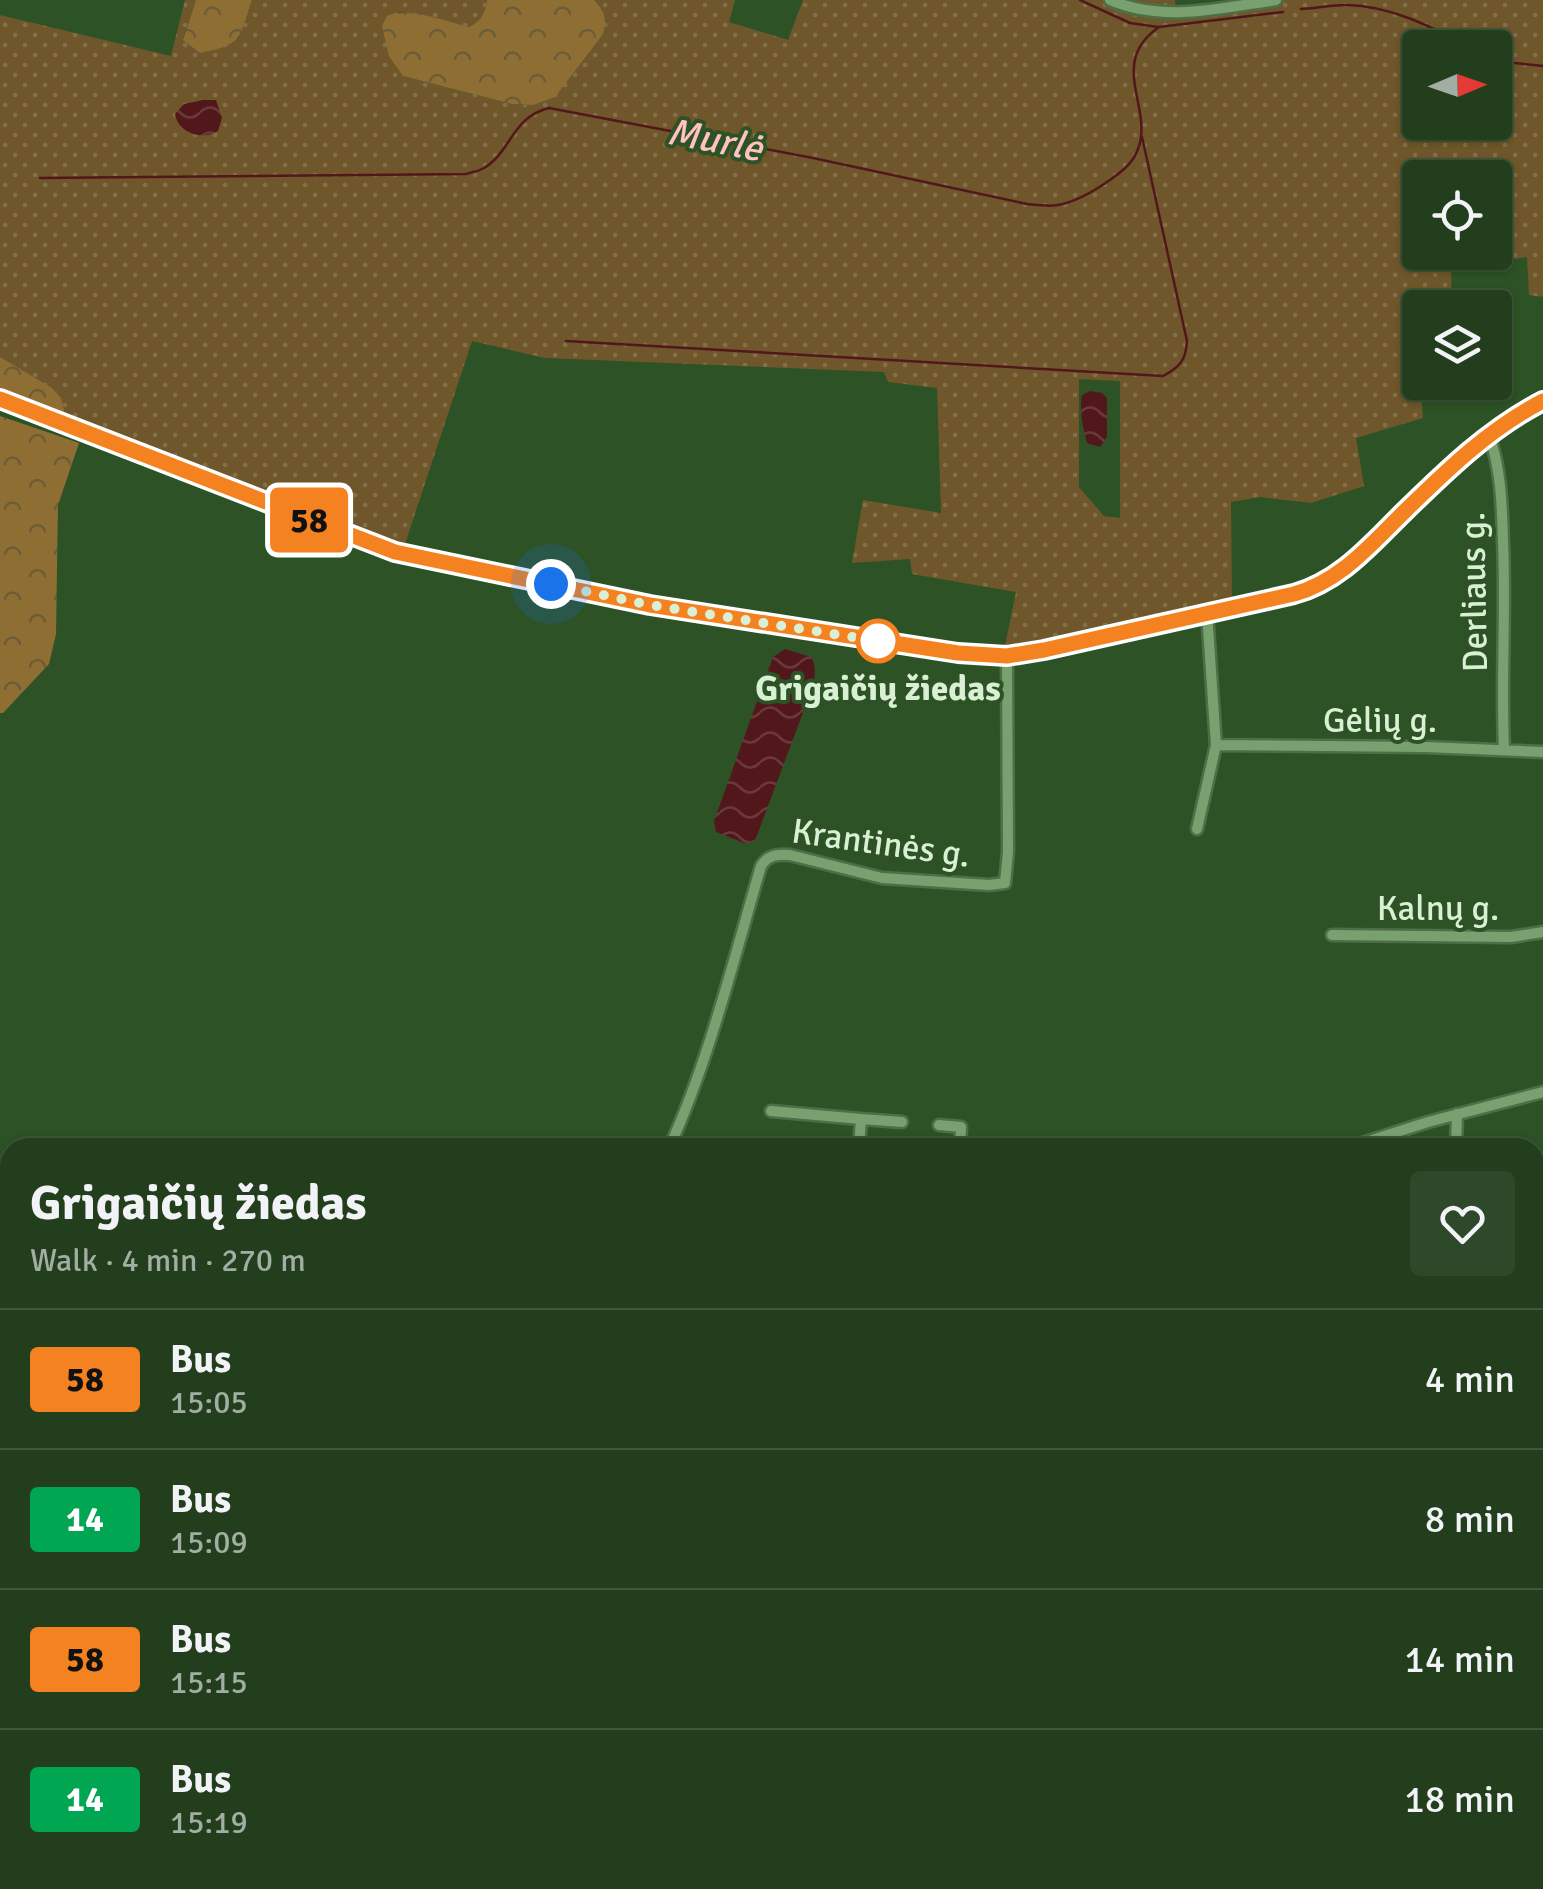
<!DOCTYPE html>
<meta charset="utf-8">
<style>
body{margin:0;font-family:Signika,sans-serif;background:#2e4929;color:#f1f3f6;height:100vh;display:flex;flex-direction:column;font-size:38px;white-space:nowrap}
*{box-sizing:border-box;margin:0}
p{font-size:32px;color:#a2aea3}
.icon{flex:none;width:55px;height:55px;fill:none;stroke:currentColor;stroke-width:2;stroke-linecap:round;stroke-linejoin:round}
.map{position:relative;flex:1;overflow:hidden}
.drawer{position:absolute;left:0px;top:1138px;width:1545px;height:752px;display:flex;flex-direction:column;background:#223e1c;border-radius:30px 30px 0 0;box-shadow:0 2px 8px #0004,0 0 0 2px #3f573b}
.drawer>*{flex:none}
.badge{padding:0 20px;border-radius:8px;font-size:35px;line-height:65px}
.needle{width:65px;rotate:88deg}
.buttons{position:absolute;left:1402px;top:30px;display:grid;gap:20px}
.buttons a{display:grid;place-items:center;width:110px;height:110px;border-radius:10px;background:#223e1c;box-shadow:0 2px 8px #0004,0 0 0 2px #3f573b;font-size:50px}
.you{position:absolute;width:50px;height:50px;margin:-25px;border:8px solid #fff;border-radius:50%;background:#1a73e8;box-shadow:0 0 0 15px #1a73e833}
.map>.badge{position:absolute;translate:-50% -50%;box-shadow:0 0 0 5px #fff}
.round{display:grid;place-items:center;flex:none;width:105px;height:105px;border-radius:10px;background:#2e4929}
.summary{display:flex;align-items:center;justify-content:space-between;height:170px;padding:0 30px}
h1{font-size:48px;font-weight:800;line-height:75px}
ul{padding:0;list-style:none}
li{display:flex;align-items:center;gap:30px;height:140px;padding:0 30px;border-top:2px solid #3f573b}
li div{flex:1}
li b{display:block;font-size:38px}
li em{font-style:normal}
li .badge{min-width:110px;font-weight:700;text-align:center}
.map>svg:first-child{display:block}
.green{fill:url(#green-dots);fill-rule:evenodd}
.forest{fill:url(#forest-crowns)}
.water{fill:url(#water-waves)}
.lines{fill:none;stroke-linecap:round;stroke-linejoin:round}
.stream{stroke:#52171b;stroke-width:2.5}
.minor-casing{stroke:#4e6e46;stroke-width:15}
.major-casing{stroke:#4e6e46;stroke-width:19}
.minor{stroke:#79a170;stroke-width:10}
.major{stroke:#7ba8c6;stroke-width:14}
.line-casing{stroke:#fff;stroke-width:22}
.line{stroke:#f58220;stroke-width:15}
.walk{stroke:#daf0d5;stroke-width:10;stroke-dasharray:0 18}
.stop-dot{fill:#fff;stroke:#f58220;stroke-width:5}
.labels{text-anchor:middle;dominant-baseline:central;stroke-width:8;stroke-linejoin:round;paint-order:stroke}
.street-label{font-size:35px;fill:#daf0d5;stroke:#2d5225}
.stop-label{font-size:35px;font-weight:bold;fill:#daf0d5;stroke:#2d5225}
.water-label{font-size:38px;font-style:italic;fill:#ffc2c1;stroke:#2d5225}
</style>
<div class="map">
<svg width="1543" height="1889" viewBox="0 0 1543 1889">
<defs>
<pattern id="green-dots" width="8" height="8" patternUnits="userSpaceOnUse" patternTransform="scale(2.5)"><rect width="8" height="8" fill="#6f572b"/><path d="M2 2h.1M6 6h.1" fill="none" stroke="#836f49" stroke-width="1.8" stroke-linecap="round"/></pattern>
<pattern id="forest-crowns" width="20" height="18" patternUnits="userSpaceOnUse" patternTransform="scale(2.5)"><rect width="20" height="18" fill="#8f6e33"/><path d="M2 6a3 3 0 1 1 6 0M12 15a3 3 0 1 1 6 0" fill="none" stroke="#6c5d39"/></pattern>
<pattern id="water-waves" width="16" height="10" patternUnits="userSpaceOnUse" patternTransform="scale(2.5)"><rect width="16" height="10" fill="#52171b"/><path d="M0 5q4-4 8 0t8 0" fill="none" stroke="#6a393b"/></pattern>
</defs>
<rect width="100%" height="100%" fill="#2d5225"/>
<path class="green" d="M185,0H196L183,39H238L252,0H487C485,14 481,21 469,27L399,12L403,76L512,104L533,105L602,9L594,0H735L729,22L788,40L803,0H1175L1176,9L1246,0H1543V297L1529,295L1527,257L1451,268L1452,307L1420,308V315L1414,316L1423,418L1356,438L1364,486L1311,503L1260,497L1231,502L1232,602L1039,646L1004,651L1016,592L912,574L910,559L852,563L863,500L941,513L937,388L888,382L884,372L545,358L472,341L404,547L66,417L61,398L0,357V15L171,56ZM1420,48H1495V122H1420ZM1420,178H1495V252H1420ZM1079,379L1120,381V518L1104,516L1079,487Z"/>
<path class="forest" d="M196,0H252C238,40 244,44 200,53L183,40Z
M487,0H594C605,11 607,19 603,34L555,97L533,105L512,104L403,76L389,56L382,26L387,16C412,7 443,21 469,27C481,21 485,14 487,0Z
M0,357L52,388L61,398L66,417L0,391Z
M0,416L79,443L58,505L56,634L49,664L3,713H0Z"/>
<path class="water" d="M203,100H216L222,118L218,131C203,141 178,133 175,114L184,104Z
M1090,391L1102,393L1107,398V437L1100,447L1087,443C1083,428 1079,411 1082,395Z
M785,649L811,657C818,669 814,681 810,694L756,838L753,842L744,843L716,832L714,821L773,657Z"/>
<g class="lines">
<path class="stream" d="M1080,0L1130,23L1158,27
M1301,9C1316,8 1332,5 1347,5C1393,6 1433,28 1472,48
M1495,58L1506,62L1543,66
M40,178L466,174C472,172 477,172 482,169C511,154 511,117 549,108L813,158L1027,204C1037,205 1049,207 1058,205C1074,202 1094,191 1107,182C1120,173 1133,164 1138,149C1154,108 1107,63 1159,27L1283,12
M566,341L1163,376C1180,367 1186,360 1187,341L1142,137"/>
<defs>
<path id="minor" d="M1110,0C1163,23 1221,8 1276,0
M1489,435C1501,469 1502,505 1503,541C1506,611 1501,680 1504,750
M1216,745L1426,747L1543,752
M1197,829L1216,745L1207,612
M1332,935L1511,937L1543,932
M771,1111L861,1119
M939,1125L961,1127L960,1148
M669,1148C709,1061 734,958 761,866C768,855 777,854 790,855L882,878L989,885L1005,883L1008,852L1007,656
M859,1148L861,1119L902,1122
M1347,1148L1428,1122L1543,1092
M1456,1148L1457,1114
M1535,1361L1543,1366
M0,1561L10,1553
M1535,1833L1543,1836
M1353,1889L1354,1880"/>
<path id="major" d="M0,399L395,552L650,605L958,653L1007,656L1044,650L1299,593C1343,579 1371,544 1403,513C1446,471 1489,429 1543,401"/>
</defs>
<use href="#minor" class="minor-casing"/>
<use href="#major" class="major-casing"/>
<use href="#minor" class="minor"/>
<use href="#major" class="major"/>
</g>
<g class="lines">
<defs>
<path id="line" d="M0,399L395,552L650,605L958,653L1007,656L1044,650L1294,594C1341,581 1371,544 1404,512C1447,470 1489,429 1543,401"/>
</defs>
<use href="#line" class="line-casing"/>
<use href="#line" class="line"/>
<path class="walk" d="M551,584L650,605L878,641"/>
</g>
<circle class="stop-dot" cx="878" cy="641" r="20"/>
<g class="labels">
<g class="street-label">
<text transform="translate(1474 592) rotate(-91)">Derliaus g.</text>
<text x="1380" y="720">Gėlių g.</text>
<text transform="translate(881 843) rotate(8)">Krantinės g.</text>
<text x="1438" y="908">Kalnų g.</text>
</g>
<g class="stop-label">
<text x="878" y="688">Grigaičių žiedas</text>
</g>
<g class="water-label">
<text transform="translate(715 140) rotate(11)">Murlė</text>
</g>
</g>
</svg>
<div class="buttons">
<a><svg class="needle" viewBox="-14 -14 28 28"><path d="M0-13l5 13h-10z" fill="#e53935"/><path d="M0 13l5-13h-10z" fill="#a2aea3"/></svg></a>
<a><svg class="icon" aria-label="locate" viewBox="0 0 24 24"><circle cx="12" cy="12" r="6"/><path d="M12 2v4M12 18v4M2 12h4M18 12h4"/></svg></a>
<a><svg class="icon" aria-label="layers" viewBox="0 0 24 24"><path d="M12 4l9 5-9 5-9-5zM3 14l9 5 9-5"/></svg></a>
</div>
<div class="you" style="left:551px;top:584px"></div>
<b class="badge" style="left:309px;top:520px;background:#f58220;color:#111">58</b>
<section class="drawer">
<div class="summary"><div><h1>Grigaičių žiedas</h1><p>Walk · 4 min · 270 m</p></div><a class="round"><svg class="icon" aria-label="heart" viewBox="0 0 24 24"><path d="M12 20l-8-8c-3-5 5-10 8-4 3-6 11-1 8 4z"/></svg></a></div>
<ul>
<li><span class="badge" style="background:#f58220;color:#111">58</span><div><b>Bus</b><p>15:05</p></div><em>4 min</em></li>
<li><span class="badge" style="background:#00a651;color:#fff">14</span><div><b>Bus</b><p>15:09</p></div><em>8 min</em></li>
<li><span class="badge" style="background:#f58220;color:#111">58</span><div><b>Bus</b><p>15:15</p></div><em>14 min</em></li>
<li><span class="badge" style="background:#00a651;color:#fff">14</span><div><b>Bus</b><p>15:19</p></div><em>18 min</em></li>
</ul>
</section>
</div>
